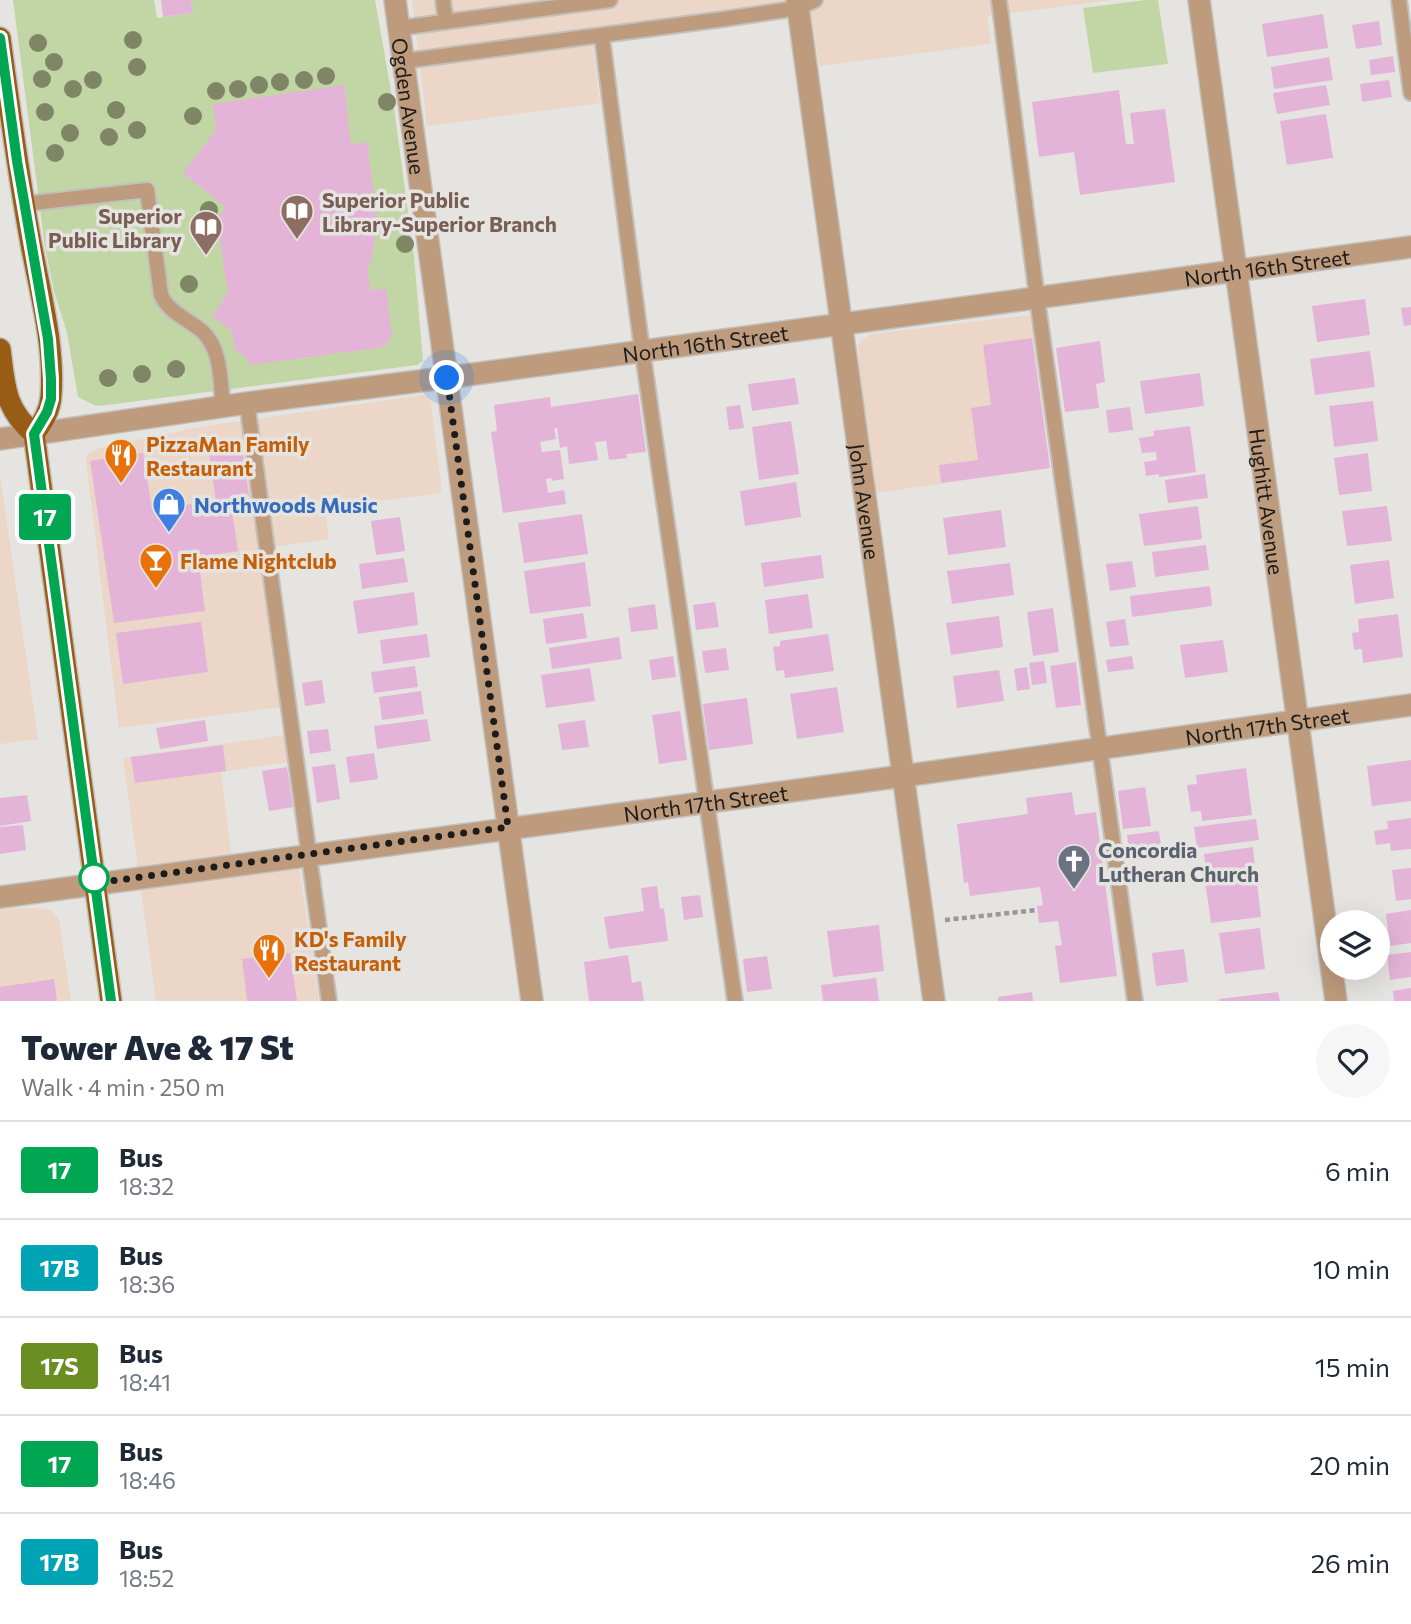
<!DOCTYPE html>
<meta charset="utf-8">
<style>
body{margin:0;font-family:Commissioner,sans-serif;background:#f6f6f7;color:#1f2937;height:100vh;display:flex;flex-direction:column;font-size:26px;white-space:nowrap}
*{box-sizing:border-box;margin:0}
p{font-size:23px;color:#747a83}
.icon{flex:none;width:38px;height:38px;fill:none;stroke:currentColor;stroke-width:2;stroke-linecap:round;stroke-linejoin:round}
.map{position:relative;height:1001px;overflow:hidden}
.drawer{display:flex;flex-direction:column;background:#fff;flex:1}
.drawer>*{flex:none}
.badge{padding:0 14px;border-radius:5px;font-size:24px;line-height:46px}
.tools{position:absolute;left:1320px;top:910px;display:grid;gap:14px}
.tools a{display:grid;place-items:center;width:70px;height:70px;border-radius:50%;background:#fff;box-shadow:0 7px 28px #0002;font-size:35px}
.you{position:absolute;width:35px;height:35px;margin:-18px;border:5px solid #fff;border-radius:50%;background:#1a73e8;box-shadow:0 0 0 10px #1a73e833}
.map>.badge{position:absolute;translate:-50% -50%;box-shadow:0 0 0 4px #fff}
.round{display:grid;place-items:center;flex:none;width:74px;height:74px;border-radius:37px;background:#f6f6f7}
.summary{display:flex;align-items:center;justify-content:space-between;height:119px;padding:0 21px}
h1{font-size:33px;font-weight:800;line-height:52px}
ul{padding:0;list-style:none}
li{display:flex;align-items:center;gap:21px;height:98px;padding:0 21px;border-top:2px solid #e0e1e3}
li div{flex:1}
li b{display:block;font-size:26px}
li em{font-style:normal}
li .badge{min-width:77px;font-weight:700;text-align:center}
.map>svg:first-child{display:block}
.commercial{fill:#ebd6c8}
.green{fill:#c2d6a5}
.building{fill:#e3b4d8}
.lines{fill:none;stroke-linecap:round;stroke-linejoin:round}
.service-casing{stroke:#c1c0bd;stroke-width:18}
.minor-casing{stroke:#c1c0bd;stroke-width:24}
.primary-casing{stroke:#c1c0bd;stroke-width:24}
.path{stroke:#999896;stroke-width:4.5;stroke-dasharray:5 3.5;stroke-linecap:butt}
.service{stroke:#bd9b7c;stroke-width:14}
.minor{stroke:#bd9b7c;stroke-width:21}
.primary{stroke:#985c15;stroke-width:21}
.tree{fill:#7e8666}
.line-casing{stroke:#fff;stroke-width:16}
.line{stroke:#00a651;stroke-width:10}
.walk{stroke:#1d1c1b;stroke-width:7;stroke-dasharray:0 12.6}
.stop-dot{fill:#fff;stroke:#00a651;stroke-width:3.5}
.labels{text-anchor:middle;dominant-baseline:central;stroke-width:7;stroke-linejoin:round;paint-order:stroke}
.street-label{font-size:21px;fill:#1d1c1b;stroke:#e5e4e1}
.education-label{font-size:21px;font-weight:bold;fill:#785e54;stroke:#e5e4e1;text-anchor:start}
.food-label{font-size:21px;font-weight:bold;fill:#c56008;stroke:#e5e4e1;text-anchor:start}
.shop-label{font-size:21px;font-weight:bold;fill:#366cbe;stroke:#e5e4e1;text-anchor:start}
.worship-label{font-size:21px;font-weight:bold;fill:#5b616d;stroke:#e5e4e1;text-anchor:start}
</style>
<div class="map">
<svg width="1411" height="1001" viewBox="0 0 1411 1001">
<rect width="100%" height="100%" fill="#e5e4e1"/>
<path class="commercial" d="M412,0H1112L987,16L991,44L819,66L809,1L591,31L600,103L427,126Z
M1030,315L1050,468L876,493L859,365L858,346L861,341L871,334Z
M423,395L428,396L431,404L442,493L325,507L329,539L258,549L280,707L119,728L86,462L87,455L94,450L104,447L200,427Z
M0,475L38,739L0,744Z
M285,735L289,762L221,772L234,876L299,867L319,1001H156L123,758Z
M38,908L52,911L59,920L71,1001H0V909Z"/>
<path class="green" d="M13,0H154L157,18L193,13L191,0H375L394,108L414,256L423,361L417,365L107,405L96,406L78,397L67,333L54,291L45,247Z
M1145,0H1158L1168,64L1093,73L1083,8Z"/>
<path class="building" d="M161,0H191L193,13L163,17Z
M1323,14L1328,48L1267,57L1262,24Z
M1379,21L1382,45L1356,49L1352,25Z
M1393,56L1395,72L1371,75L1369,60Z
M1329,57L1333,80L1274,89L1271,67Z
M1389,80L1392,97L1362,102L1360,84Z
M344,85L351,145L367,142L377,220L371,263H367L370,291L386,288L392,336L384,347L249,365L247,358L235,350L232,331L212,316L228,293L217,220L226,207L183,173L216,130L213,104Z
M1326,85L1330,105L1277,114L1273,93Z
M1119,90L1126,144H1134L1130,113L1165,109L1175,182L1080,195L1074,152L1039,157L1032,102Z
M1326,114L1333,158L1287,165L1280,121Z
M1365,299L1370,335L1317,342L1312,306Z
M1411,307V325L1404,326L1401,308Z
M1032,338L1050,468L941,483L939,465L978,460L971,408L991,405L983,345Z
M1100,341L1105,382L1096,384L1099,408L1065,412L1056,348Z
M1370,351L1375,387L1315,395L1310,359Z
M1200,373L1204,406L1145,414L1140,381Z
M795,378L799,404L752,411L748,384Z
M638,394L646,452L626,454L627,458L609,460L606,441L595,442L598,460L569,464L567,446L560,448L557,428H554L556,439L540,442L542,452L560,450L564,479L552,481L551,478L546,479L548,493L564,490L566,504L503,513L491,432L497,431L494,405L550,397L551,407Z
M1373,401L1378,441L1334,447L1329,406Z
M740,405L744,428L729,430L726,407Z
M1130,407L1133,430L1109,433L1106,410Z
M791,421L799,474L759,480L752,427Z
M1190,426L1196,472L1159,477V474L1146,476L1144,462L1157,460L1156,452L1142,453L1139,438L1154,436L1153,431Z
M241,441L249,495L230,498L238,551L198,557L205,611L114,623L90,461L143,453L152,509L216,501L208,446Z
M1368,453L1372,491L1339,495L1334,458Z
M1205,474L1208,498L1168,503L1165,480Z
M796,482L801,517L745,526L740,491Z
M1198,506L1202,539L1144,546L1139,514Z
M1387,506L1392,541L1347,546L1342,511Z
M1001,510L1006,547L948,555L943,518Z
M582,514L588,554L524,563L518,523Z
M400,517L405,551L376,555L371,521Z
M1206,545L1209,570L1155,577L1152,552Z
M821,555L824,578L764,587L761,563Z
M404,558L408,582L362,589L359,564Z
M1389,560L1394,598L1355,604L1350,565Z
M1132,561L1136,587L1110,591L1106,564Z
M585,562L591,606L530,614L524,571Z
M1010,563L1014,595L952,604L947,571Z
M1210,586L1212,606L1132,617L1130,596Z
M414,592L418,625L358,634L353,601Z
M808,594L813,628L769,634L765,600Z
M715,602L719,627L696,630L693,605Z
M655,604L658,629L631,632L628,608Z
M1053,608L1059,652L1033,656L1027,612Z
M583,613L587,638L546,644L543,619Z
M1398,614L1403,657L1363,663L1362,649L1354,650L1352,633L1359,632L1358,619Z
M999,616L1003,647L951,655L946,623Z
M1125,619L1129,645L1110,647L1106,622Z
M201,622L208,672L123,684L116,633Z
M427,634L430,657L383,664L380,640Z
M828,634L834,671L785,678L784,670L776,671L773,647L780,646V641Z
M619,637L622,659L552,669L549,648Z
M1223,640L1228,672L1185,678L1180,645Z
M726,648L729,670L705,673L702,651Z
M673,656L676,677L652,680L649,660Z
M1132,656L1134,669L1108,672L1106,660Z
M1044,661L1047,683L1032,685L1029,663Z
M1076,662L1081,705L1056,708L1050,666Z
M415,666L418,687L374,693L371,672Z
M1027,667L1030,689L1017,691L1014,669Z
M590,668L595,701L546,708L541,675Z
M999,670L1004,701L957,708L953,676Z
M322,680L325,703L305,706L302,683Z
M837,687L844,732L797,739L790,694Z
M421,691L424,714L382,720L379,697Z
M747,698L753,744L709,750L703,704Z
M680,711L687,760L659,764L652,715Z
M427,719L431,741L377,749L374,726Z
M205,720L208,741L160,749L156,728Z
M585,720L589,747L562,750L558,724Z
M328,729L331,751L310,754L307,731Z
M223,745L226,771L135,783L131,757Z
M374,753L378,779L350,783L346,757Z
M1411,760V801L1372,806L1367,766Z
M335,764L340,799L317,803L312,767Z
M287,767L293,807L269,811L262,771Z
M1246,768L1252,815L1202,821L1201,811L1191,812L1187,785L1197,784L1196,775Z
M1145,787L1151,826L1123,829L1118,791Z
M1072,792L1075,815L1096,812L1117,976L1060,983L1055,946L1062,945L1058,921L1039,923L1037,906L1043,905L1040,887L970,896L968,882L964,883L957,824L1028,814L1026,798Z
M27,795L31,821L0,826V798Z
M1411,818V849L1391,851L1390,843L1376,845L1374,831L1388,829L1387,821Z
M1256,819L1259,840L1197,848L1194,827Z
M23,825L26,850L0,854V827Z
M1159,831L1162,853L1130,857L1127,835Z
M1253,847L1255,868L1206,874L1204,854Z
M1411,868V899L1396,901L1392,870Z
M1155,869L1156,881L1133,884L1131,872Z
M1256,874L1261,917L1211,923L1205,881Z
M657,886L660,909L664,908L668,941L609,949L604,917L644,911L641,888Z
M700,895L703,917L684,920L681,897Z
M1411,910V943L1390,946L1386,914Z
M879,925L884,971L833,977L827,931Z
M1260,928L1265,969L1225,974L1219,933Z
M1184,949L1188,982L1156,986L1152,953Z
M1411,952V977L1390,980L1387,955Z
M290,953L297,1001H247L242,959Z
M628,955L632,983L641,981L644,1001H589L584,962Z
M767,956L772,989L747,992L743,959Z
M876,978L879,1001H823L821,985Z
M54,979L57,1001H0V987Z
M1411,988V1001H1394L1393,991Z
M1032,992L1033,1001H998V997Z
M1278,992L1280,1001H1219V999Z"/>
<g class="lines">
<defs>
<path id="service" d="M443,0L446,22
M999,0L1037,298L1135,1001
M1399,0L1411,93
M399,28L610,0
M602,37L638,320L735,1001
M404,61L724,19L798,8L815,0
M24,204L147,190L161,295C169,313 188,319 202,331C222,349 220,382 223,406
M247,403L329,1001"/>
<g id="minor">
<path id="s1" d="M395,0L532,1001"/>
<path id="s2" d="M797,0L934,1001"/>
<path id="s3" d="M1199,0L1336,1001"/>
<path id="s4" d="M0,439L247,403L474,374L1411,247"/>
<path id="s5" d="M0,897L903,776L1411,705"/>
</g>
<path id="primary" d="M0,38C9,105 18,172 30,238C39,289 55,344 51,396C50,411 43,422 34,434
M0,349C5,386 4,408 34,434L111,1001"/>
</defs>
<use href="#service" class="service-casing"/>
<use href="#minor" class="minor-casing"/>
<use href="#primary" class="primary-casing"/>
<path class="path" d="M945,920L1037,910"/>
<use href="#service" class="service"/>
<use href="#minor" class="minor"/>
<use href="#primary" class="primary"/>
</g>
<g class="tree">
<circle cx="133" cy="40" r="9"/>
<circle cx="38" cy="43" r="9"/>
<circle cx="54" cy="62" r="9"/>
<circle cx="137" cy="67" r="9"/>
<circle cx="326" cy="76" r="9"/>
<circle cx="42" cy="79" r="9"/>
<circle cx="93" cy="80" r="9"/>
<circle cx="304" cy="80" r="9"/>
<circle cx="280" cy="82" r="9"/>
<circle cx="259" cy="85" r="9"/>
<circle cx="73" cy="89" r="9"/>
<circle cx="238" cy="89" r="9"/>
<circle cx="216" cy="91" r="9"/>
<circle cx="387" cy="102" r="9"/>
<circle cx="116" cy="110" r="9"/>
<circle cx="45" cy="112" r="9"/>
<circle cx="193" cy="116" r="9"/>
<circle cx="137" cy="130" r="9"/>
<circle cx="70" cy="133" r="9"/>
<circle cx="109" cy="137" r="9"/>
<circle cx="55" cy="153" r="9"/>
<circle cx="209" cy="210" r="9"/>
<circle cx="405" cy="244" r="9"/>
<circle cx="189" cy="284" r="9"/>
<circle cx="176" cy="369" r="9"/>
<circle cx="142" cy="374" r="9"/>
<circle cx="108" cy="378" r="9"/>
</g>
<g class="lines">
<defs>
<path id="line" d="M0,38L17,161L48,339L51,379V399L47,412L34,434L111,1001"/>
</defs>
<use href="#line" class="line-casing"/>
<use href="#line" class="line"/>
<path class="walk" d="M94,878V883L119,880L508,827L447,378"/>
</g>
<defs>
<symbol id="library-pin" viewBox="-11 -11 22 30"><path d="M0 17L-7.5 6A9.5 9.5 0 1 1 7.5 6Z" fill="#8d6e63" stroke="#e5e4e1"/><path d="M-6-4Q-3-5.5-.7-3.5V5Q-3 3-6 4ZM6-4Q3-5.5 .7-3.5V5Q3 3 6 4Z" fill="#fff"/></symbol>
<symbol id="restaurant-pin" viewBox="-11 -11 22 30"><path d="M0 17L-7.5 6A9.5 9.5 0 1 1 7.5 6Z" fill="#e8710a" stroke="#e5e4e1"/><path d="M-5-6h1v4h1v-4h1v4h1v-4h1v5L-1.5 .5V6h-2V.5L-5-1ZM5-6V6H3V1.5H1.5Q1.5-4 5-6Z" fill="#fff"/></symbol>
<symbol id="shop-pin" viewBox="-11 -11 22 30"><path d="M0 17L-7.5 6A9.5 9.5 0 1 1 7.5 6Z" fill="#3f7fe0" stroke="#e5e4e1"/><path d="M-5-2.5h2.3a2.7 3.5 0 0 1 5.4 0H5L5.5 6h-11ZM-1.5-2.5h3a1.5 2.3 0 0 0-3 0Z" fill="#fff"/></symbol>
<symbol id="bar-pin" viewBox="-11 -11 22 30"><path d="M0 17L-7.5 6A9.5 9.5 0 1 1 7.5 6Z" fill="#e8710a" stroke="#e5e4e1"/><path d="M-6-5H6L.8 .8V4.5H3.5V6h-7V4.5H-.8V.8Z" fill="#fff"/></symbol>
<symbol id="church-pin" viewBox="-11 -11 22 30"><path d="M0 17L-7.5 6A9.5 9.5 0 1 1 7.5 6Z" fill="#6b7280" stroke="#e5e4e1"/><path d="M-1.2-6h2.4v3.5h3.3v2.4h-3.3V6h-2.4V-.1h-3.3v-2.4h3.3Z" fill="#fff"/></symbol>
</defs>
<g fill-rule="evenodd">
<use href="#library-pin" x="278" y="192" width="38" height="52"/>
<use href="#library-pin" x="187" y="208" width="38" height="52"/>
<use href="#restaurant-pin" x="102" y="436" width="38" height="52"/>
<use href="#shop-pin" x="150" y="485" width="38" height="52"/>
<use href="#bar-pin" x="137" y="541" width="38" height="52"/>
<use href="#church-pin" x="1055" y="842" width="38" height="52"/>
<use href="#restaurant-pin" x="250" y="931" width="38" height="52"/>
</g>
<circle class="stop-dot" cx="94" cy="878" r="14"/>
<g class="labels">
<g class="street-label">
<text stroke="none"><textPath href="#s1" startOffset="107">Ogden Avenue</textPath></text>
<text stroke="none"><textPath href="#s4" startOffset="1279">North 16th Street</textPath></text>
<text stroke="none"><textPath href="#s4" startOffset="712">North 16th Street</textPath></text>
<text stroke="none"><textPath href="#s3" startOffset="506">Hughitt Avenue</textPath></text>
<text stroke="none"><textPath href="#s2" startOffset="506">John Avenue</textPath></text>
<text stroke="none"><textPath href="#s5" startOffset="1279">North 17th Street</textPath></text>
<text stroke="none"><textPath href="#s5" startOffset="712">North 17th Street</textPath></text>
</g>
<g class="education-label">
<text x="322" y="199">Superior Public<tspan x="322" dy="24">Library-Superior Branch</tspan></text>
<text x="182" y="215" text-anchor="end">Superior<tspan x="182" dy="24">Public Library</tspan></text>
</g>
<g class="food-label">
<text x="146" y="443">PizzaMan Family<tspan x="146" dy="24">Restaurant</tspan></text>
<text x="180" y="560">Flame Nightclub</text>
<text x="294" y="938">KD's Family<tspan x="294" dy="24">Restaurant</tspan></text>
</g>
<g class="shop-label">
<text x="194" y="504">Northwoods Music</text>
</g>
<g class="worship-label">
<text x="1098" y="849">Concordia<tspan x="1098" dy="24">Lutheran Church</tspan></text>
</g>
</g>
</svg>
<div class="tools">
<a><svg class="icon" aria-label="layers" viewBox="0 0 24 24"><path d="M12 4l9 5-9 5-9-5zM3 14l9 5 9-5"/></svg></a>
</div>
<div class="you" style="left:447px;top:378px"></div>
<b class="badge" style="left:45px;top:517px;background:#00a651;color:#fff">17</b>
</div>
<section class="drawer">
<div class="summary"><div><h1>Tower Ave &amp; 17 St</h1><p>Walk · 4 min · 250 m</p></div><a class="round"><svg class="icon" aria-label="heart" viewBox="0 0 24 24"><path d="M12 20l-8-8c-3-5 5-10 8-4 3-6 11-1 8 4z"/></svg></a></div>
<ul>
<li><span class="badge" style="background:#00a651;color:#fff">17</span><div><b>Bus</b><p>18:32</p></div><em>6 min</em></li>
<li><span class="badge" style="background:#00a3b4;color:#fff">17B</span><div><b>Bus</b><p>18:36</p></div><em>10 min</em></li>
<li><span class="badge" style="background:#6b8e23;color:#fff">17S</span><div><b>Bus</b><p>18:41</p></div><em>15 min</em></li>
<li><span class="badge" style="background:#00a651;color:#fff">17</span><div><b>Bus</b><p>18:46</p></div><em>20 min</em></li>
<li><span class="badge" style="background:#00a3b4;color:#fff">17B</span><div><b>Bus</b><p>18:52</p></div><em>26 min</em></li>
</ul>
</section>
